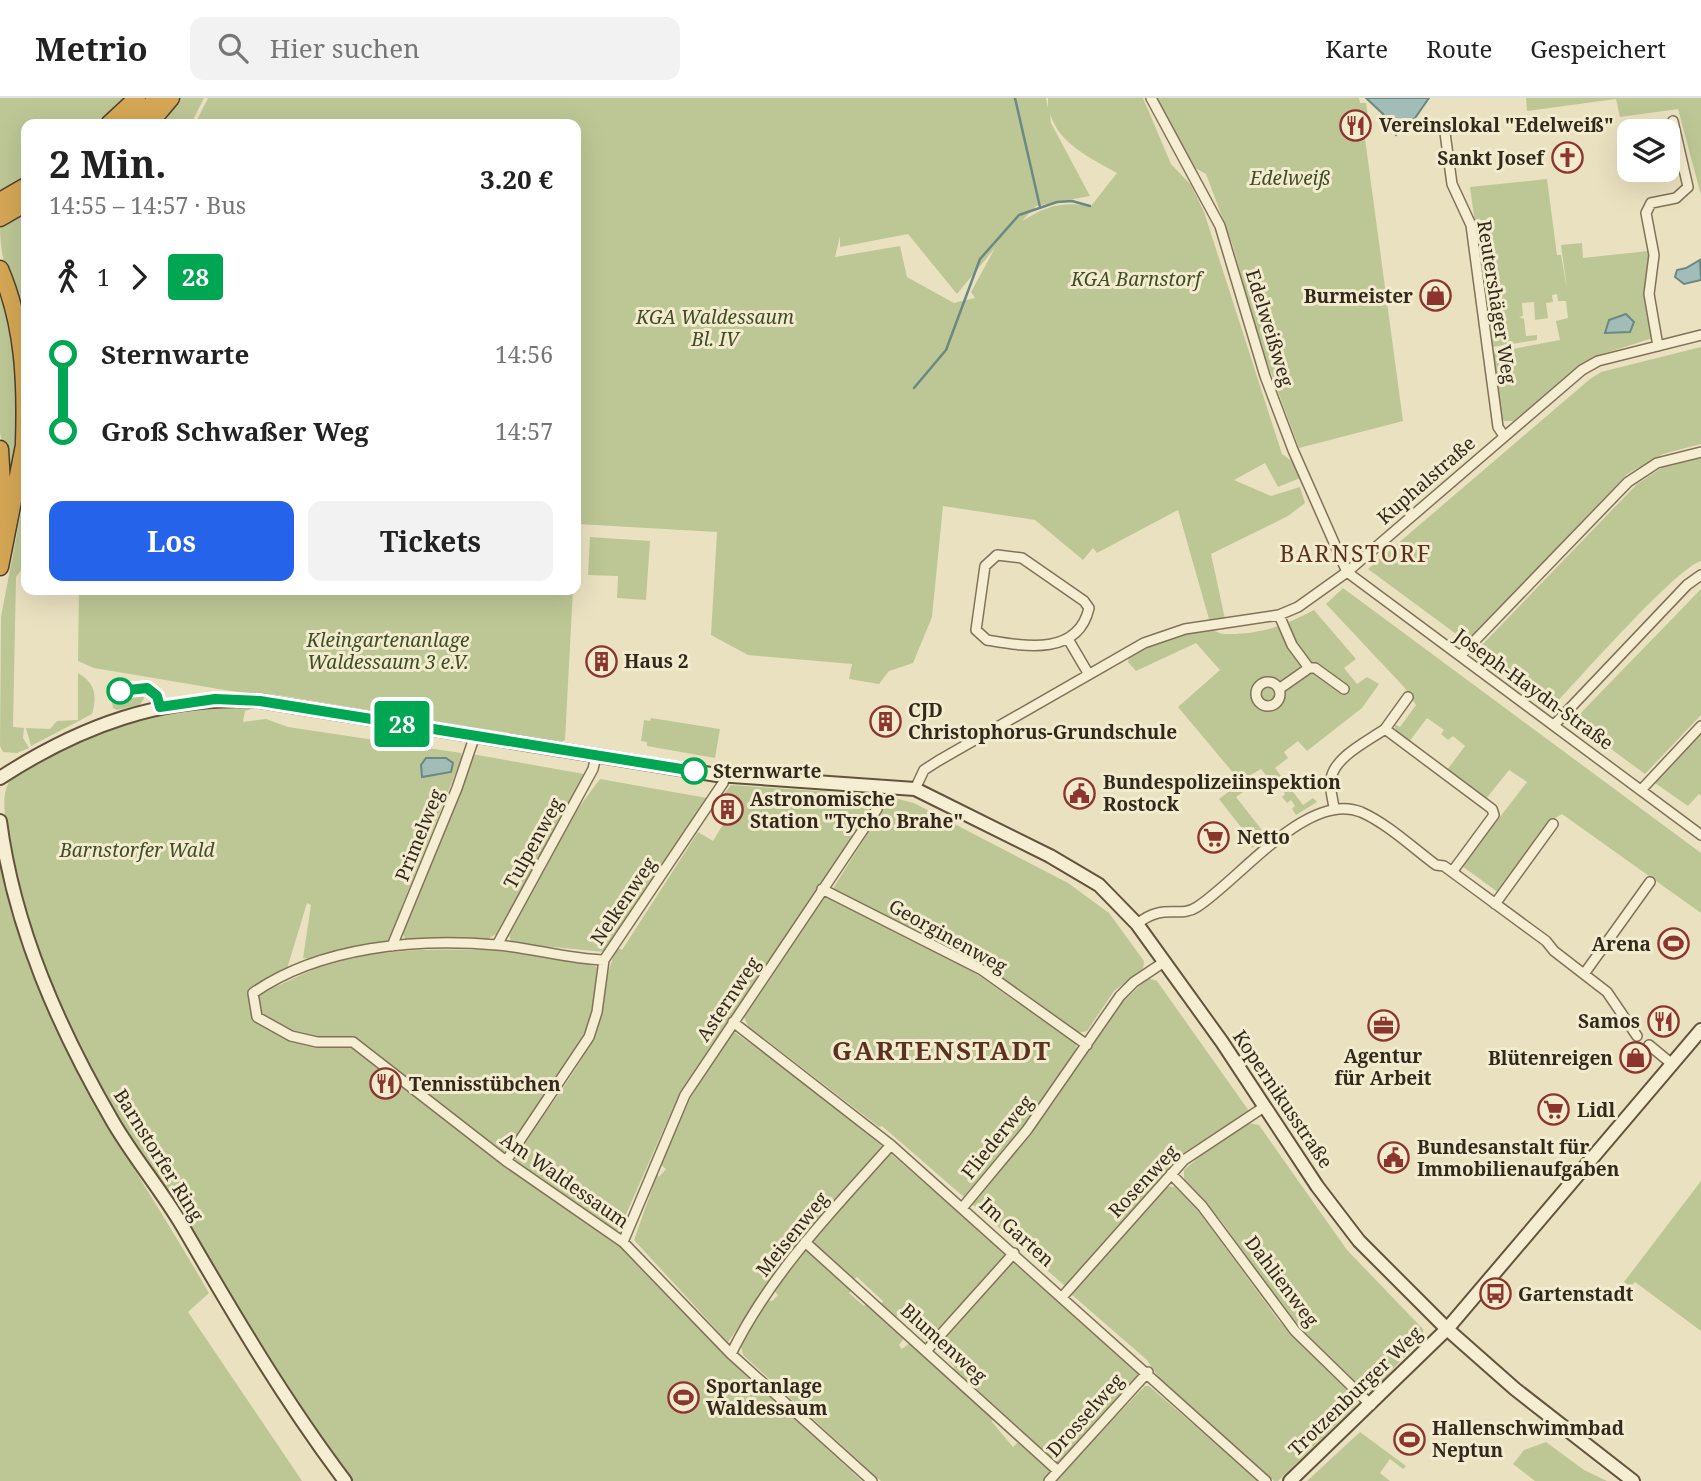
<!DOCTYPE html>
<html lang="de">
<meta charset="utf-8">
<style>
body{margin:0;font-family:"Noto Serif",serif;background:#f2f2f2;color:#222;height:100vh;display:flex;flex-direction:column;font-size:26px;white-space:nowrap}
*{box-sizing:border-box;margin:0}
p{font-size:23px;color:#767676}
.icon{flex:none;width:38px;height:38px;fill:none;stroke:currentColor;stroke-width:2;stroke-linecap:round;stroke-linejoin:round}
.map{position:relative;flex:1;overflow:hidden}
.details{position:absolute;left:21px;top:21px;width:560px;height:476px;display:flex;flex-direction:column;background:#fff;border-radius:14px;box-shadow:0 7px 28px #0002}
.details>*{flex:none}
.badge{padding:0 14px;border-radius:5px;font-size:24px;line-height:46px}
.buttons{position:absolute;left:1617px;top:21px;display:grid;gap:14px}
.buttons a{display:grid;place-items:center;width:63px;height:63px;border-radius:14px;background:#fff;box-shadow:0 7px 28px #0002;font-size:35px}
.map>.badge{position:absolute;translate:-50% -50%;box-shadow:0 0 0 4px #fff}
.legs{display:flex;align-items:center;gap:10px;height:77px;padding:0 28px;font-size:23px}
.legs p{margin-inline-start:auto}
.headline{display:flex;align-items:center;justify-content:space-between;height:119px;padding:0 28px}
h1{font-size:38px;font-weight:700;line-height:52px}
.cta{display:flex;gap:14px;margin-top:auto;padding:14px 28px}
.cta a{flex:1;height:80px;border-radius:14px;background:#2563eb;color:#fff;font-size:28px;font-weight:700;line-height:80px;text-align:center}
.cta a+a{background:#f2f2f2;color:#222}
ul{padding:0 28px;list-style:none}
li{display:flex;align-items:center;gap:24px;height:77px;font-size:26px}
li i{display:grid;place-items:center;width:10px;height:100%;margin:0 9px;background:currentColor}
li i::after{content:'';width:18px;height:18px;margin:-9px;border:5px solid;border-radius:50%;background:#fff}
li p{margin-inline-start:auto}
li:first-child i{background:linear-gradient(#0000 50%,currentColor 0)}
li:last-child i{background:linear-gradient(currentColor 50%,#0000 0)}
header{display:flex;align-items:center;gap:42px;box-sizing:border-box;height:98px;padding:0 35px;background:#fff;border-bottom:2px solid #e0e0e0}
header strong{font-size:33px}
nav{display:flex;gap:38px;margin-inline-start:auto;font-size:24px}
.search{width:490px;height:63px;background:#f2f2f2;display:flex;align-items:center;gap:18px;box-sizing:border-box;padding:0 24px;border-radius:14px;color:#767676;font-size:26px}
.map>svg:first-child{display:block}
.green{fill:#bdc795;fill-rule:evenodd}
.water{fill:#a2bcb7;stroke:#6a8984;stroke-width:2}
.lines{fill:none;stroke-linecap:round;stroke-linejoin:round}
.stream{stroke:#6a8984;stroke-width:2.5}
.street-casing{stroke:#817259;stroke-width:12}
.secondary-casing{stroke:#63533c;stroke-width:16}
.highway-casing{stroke:#4f402d;stroke-width:19}
.street{stroke:#f6eed2;stroke-width:9}
.secondary{stroke:#f6eed2;stroke-width:12}
.highway{stroke:#d5a755;stroke-width:16}
.line-1-casing{stroke:#fff;stroke-width:16}
.line-1{stroke:#00a651;stroke-width:10}
.stop-1-dot{fill:#fff;stroke:#00a651;stroke-width:3.5}
.labels{text-anchor:middle;dominant-baseline:central;stroke-width:6;stroke-linejoin:round;paint-order:stroke}
.poi-label{font-size:19px;font-weight:bold;fill:#32291c;stroke:#f2ebce;text-anchor:start}
.park-label{font-size:19px;font-style:italic;fill:#3f4d25;stroke:#f2ebce}
.street-label{font-size:19px;fill:#32291c;stroke:#f2ebce}
.stop-label{font-size:19px;font-weight:bold;fill:#32291c;stroke:#f2ebce;text-anchor:start}
.quarter-label{font-size:23px;letter-spacing:2px;fill:#5b311f;stroke:#f2ebce}
.district-label{font-size:26px;font-weight:bold;letter-spacing:2px;fill:#5b311f;stroke:#f2ebce}
</style>
<header>
<strong>Metrio</strong>
<div class="search"><svg class="icon" aria-label="search" viewBox="0 0 24 24"><circle cx="10" cy="10" r="6"/><path d="M15 15l6 6"/></svg>Hier suchen</div>
<nav><a>Karte</a><a>Route</a><a>Gespeichert</a></nav>
</header>
<div class="map">
<svg width="1701" height="1383" viewBox="0 0 1701 1383">
<rect width="100%" height="100%" fill="#eae1c0"/>
<path class="green" d="M0,0H124L95,26H26V78L0,93Z
M176,0H204L191,26H154Z
M208,0H1046L1048,10V0H1143L1171,66L1191,87L1204,114L1282,356L1293,364L1300,380L1278,389L1265,365L1234,382L1271,398L1300,389L1305,405L1288,418L1211,456L1225,521H1209L1178,412L1097,455L1093,450L1083,462L1035,422L943,408L932,519L913,565L889,573L879,586L849,581L852,566L748,557L711,537L717,434L577,426L576,442V26H195ZM1050,16C1060,47 1091,60 1117,75L1091,108C1062,103 1046,108 1022,123L1036,108L1090,98L1051,25ZM908,136L957,196L995,150L971,194L975,200L954,205L907,179L900,148L835,159L840,138V149Z
M1157,0H1359L1360,5H1366L1370,32L1364,33L1403,323L1299,350L1255,232L1233,148L1206,76L1195,70Z
M1526,0H1701V97L1678,11L1620,19L1616,1L1527,13Z
M1547,81L1557,157H1561L1567,191L1561,147L1582,145L1583,160L1648,153L1650,156L1653,240L1593,259L1513,323H1504L1499,319L1491,255L1560,242L1556,223L1568,220L1566,203H1558L1557,196L1552,197L1553,204L1546,205L1548,220L1535,222L1534,204L1522,205L1523,218L1519,219L1524,221L1526,238L1537,237V242L1492,249L1470,89Z
M26,114V253C18,216 0,167 0,130Z
M0,188C26,254 19,327 10,396L0,334Z
M1701,249V346L1663,356L1627,376L1467,544L1368,471L1590,281L1601,274Z
M1701,360V463C1676,470 1579,581 1554,607L1479,550L1637,386L1663,369Z
M26,388C26,415 35,459 16,479L13,629L24,630L23,640L29,650L17,655L3,654L0,648L1,519Z
M590,439L650,443L646,502L617,500L618,478L588,477Z
M1343,490L1701,755V815L1562,716L1549,724L1499,795L1462,768L1527,684L1509,672L1486,701L1447,672L1465,648L1453,638L1448,642L1441,636L1444,632L1427,620L1409,644L1397,636L1394,626L1400,629L1416,607L1404,589L1326,506Z
M1701,491V617L1645,676L1573,623Z
M79,492H573L565,642L561,644L271,596L266,599L94,570L78,563Z
M1314,512L1356,561L1344,570L1357,586L1367,579L1379,586L1362,610L1307,653L1298,643L1284,654L1288,660L1275,670L1303,707L1313,700L1317,704L1296,717L1292,711L1295,708L1291,702L1287,705L1282,699L1285,696L1281,690L1277,692L1273,687L1276,684L1272,678L1268,680L1261,671L1240,683L1178,609L1220,572L1196,545L1136,573L1128,564L1130,556C1155,547 1183,532 1209,532C1215,532 1219,536 1225,536C1259,537 1284,528 1314,512Z
M78,575C96,585 97,599 92,616L31,648L26,630L50,631L57,623L78,622Z
M140,595L144,600L140,607L117,612L113,610L112,603L118,598Z
M229,608L255,610L245,613L243,624L266,621L288,629L461,655L462,659L387,845L313,861L303,860L311,807L307,805L286,874L248,891C253,892 258,895 263,893C296,882 316,866 353,859C417,847 535,849 597,869L589,939L506,1063L623,1144L728,1258L862,1383H352C306,1323 264,1259 225,1194C210,1168 198,1141 182,1115C164,1087 142,1061 124,1033C71,953 25,835 9,740C6,722 0,700 9,684C71,633 150,613 229,608Z
M651,620L720,631L715,660L647,648V644L641,643L644,622L650,623Z
M1701,636V698L1699,696L1688,708L1655,685Z
M472,656L584,676L498,835L488,841L406,843L403,836Z
M600,681L707,700L605,854L511,845L509,836L570,721Z
M1240,685L1246,692L1236,699L1265,736L1276,729L1277,732L1252,750L1242,737L1244,733L1219,701Z
M731,687L862,696L875,702L873,709L680,994L620,1130L614,1135L509,1062C536,1026 573,982 591,942C602,916 606,867 618,850L622,852L698,734L713,743L724,725L710,714Z
M882,697L914,705L1068,785L1109,815L1144,863L1143,871L1114,893L1087,933L1078,935L951,849L832,792L878,719Z
M0,760C8,796 16,834 29,868C75,986 147,1087 209,1195L188,1214L302,1383H0Z
M824,799L851,809L972,873L1076,946L1077,955L1029,1024L965,1100L882,1028L879,1029L748,928L744,919Z
M1148,880L1157,883L1249,1013L1185,1054L1065,1188L972,1106L1054,1004L1115,911Z
M733,933L801,982L883,1049L796,1148L728,1244L634,1142L657,1077L659,1079L666,1071L661,1067L691,999Z
M1248,1025L1259,1027L1347,1152L1423,1231L1424,1237L1373,1293H1363L1288,1218L1222,1124L1184,1082V1072L1217,1044Z
M890,1055L1009,1159L930,1247L899,1216L895,1220L880,1208L883,1203L857,1179L852,1183L811,1144Z
M1701,1083V1233L1635,1184L1630,1189L1624,1184Z
M1166,1088L1175,1089L1197,1111L1279,1223L1355,1299V1308L1278,1383H1274L1158,1279L1147,1262L1071,1196L1139,1115Z
M807,1149L853,1191L849,1195L864,1208L868,1203L906,1238L899,1247L902,1251L911,1244L987,1312L993,1320L992,1324L1013,1349L1021,1341L1054,1373L1044,1383H881L743,1257L740,1243L766,1202L772,1203L778,1197L773,1192Z
M1010,1162L1140,1276L1058,1369L955,1275L954,1268L933,1248Z
M1145,1288H1149L1259,1383H1054Z
M1360,1334L1406,1368L1403,1371L1390,1361L1380,1375L1390,1383H1307Z
M1546,1344L1584,1372L1607,1383H1535L1513,1366L1524,1352Z"/>
<path class="water" d="M1366,0H1429L1415,20L1396,37L1383,16Z
M1700,162L1701,182L1684,186L1675,179L1677,172L1686,170Z
M1626,216L1634,224L1630,234L1605,235L1609,222Z
M426,660H446L453,665L451,674L422,679L421,667Z"/>
<g class="lines">
<path class="stream" d="M1015,0L1040,109
M914,290L946,252L980,161L1019,117L1057,104L1072,103L1090,108"/>
<defs>
<path id="street" d="M1151,0L1220,128L1265,278L1293,352L1347,474L1701,737
M1445,35L1452,86L1471,127L1498,329L1504,338
M1658,248L1649,196L1654,157L1646,115L1651,105L1676,100L1688,89L1673,23
M997,457L1022,460L1084,503L1089,510C1078,559 1023,548 987,542L976,532L985,468Z
M1279,517L1292,547L1309,570H1315L1344,591
M1068,541L1088,575
M1460,558L1628,384L1657,365L1701,354
M1256 596a12 12 0 1 1 24 0a12 12 0 1 1-24 0Z
M1279,591L1309,570
M1554,627L1687,487L1701,477
M1385,631L1408,599
M915,691L924,672L938,663L1144,545L1185,531L1279,517L1298,509L1347,474L1582,272L1598,263L1701,237
M1641,692L1701,628
M1334,710C1333,701 1329,690 1331,681C1334,659 1368,643 1385,631L1492,711L1494,717L1452,774
M822,791L982,872L1087,947
M1495,806L1553,726
M1137,826C1164,804 1179,821 1197,809C1238,783 1308,692 1361,714C1388,726 1413,750 1436,767L1444,768L1546,843L1554,853L1607,894L1637,938
M497,847L593,671L596,658
M392,848L457,690L475,637
M604,862C568,861 533,850 497,847C417,840 321,848 253,895L257,919L291,938L317,944H353L506,1063L623,1144L731,1256L872,1383
M1584,876L1650,784
M733,924L891,1047L1266,1383
M1649,947L1672,966
M506,1063L589,939L597,914L604,862L723,685L725,678
M1171,1076L1202,1108L1295,1233L1371,1307
M963,1109L1027,1032L1120,898L1134,884L1164,864
M623,1144L685,997L877,711L878,688
M805,1144L1058,1373
M1063,1198L1184,1062L1264,1009
M926,1253L1014,1155
M731,1256C770,1176 833,1112 891,1047
M1049,1383L1148,1274"/>
<path id="secondary" d="M0,680C80,628 163,597 260,603L717,677L915,691L1050,758L1099,787L1137,826L1222,944L1317,1088L1359,1143L1447,1231L1515,1291L1633,1383
M0,723C14,830 59,931 113,1024C134,1060 162,1093 183,1129C234,1217 284,1302 345,1383
M1290,1383L1447,1231L1701,932"/>
<path id="highway" d="M109,26L137,0
M130,26L158,0
M149,26L171,0
M0,103L26,88
M0,120L26,105
M0,171C24,227 26,285 24,345
M0,351L4,420
M0,469L26,337"/>
</defs>
<use href="#street" class="street-casing"/>
<use href="#secondary" class="secondary-casing"/>
<use href="#highway" class="highway-casing"/>
<use href="#street" class="street"/>
<use href="#secondary" class="secondary"/>
<use href="#highway" class="highway"/>
</g>
<g class="lines">
<defs>
<path id="line-1" d="M120,593L147,590L157,598L160,609L215,601L260,603L694,673"/>
</defs>
<use href="#line-1" class="line-1-casing"/>
<use href="#line-1" class="line-1"/>
</g>
<defs>
<symbol id="restaurant-ring" viewBox="-11 -11 22 22"><circle r="9.5" fill="#f2ebce" stroke="#8c352e" stroke-width="1.5"/><path d="M-5-6h1v4h1v-4h1v4h1v-4h1v5L-1.5 .5V6h-2V.5L-5-1ZM5-6V6H3V1.5H1.5Q1.5-4 5-6Z" fill="#8c352e"/></symbol>
<symbol id="church-ring" viewBox="-11 -11 22 22"><circle r="9.5" fill="#f2ebce" stroke="#8c352e" stroke-width="1.5"/><path d="M-1.2-6h2.4v3.5h3.3v2.4h-3.3V6h-2.4V-.1h-3.3v-2.4h3.3Z" fill="#8c352e"/></symbol>
<symbol id="shop-ring" viewBox="-11 -11 22 22"><circle r="9.5" fill="#f2ebce" stroke="#8c352e" stroke-width="1.5"/><path d="M-5-2.5h2.3a2.7 3.5 0 0 1 5.4 0H5L5.5 6h-11ZM-1.5-2.5h3a1.5 2.3 0 0 0-3 0Z" fill="#8c352e"/></symbol>
<symbol id="building-ring" viewBox="-11 -11 22 22"><circle r="9.5" fill="#f2ebce" stroke="#8c352e" stroke-width="1.5"/><path d="M-4-6H4V6H1V3H-1V6H-4ZM-2.5-4.3h1.7v1.8h-1.7ZM.8-4.3h1.7v1.8H.8ZM-2.5-1h1.7V.8h-1.7ZM.8-1h1.7V.8H.8Z" fill="#8c352e"/></symbol>
<symbol id="civic-ring" viewBox="-11 -11 22 22"><circle r="9.5" fill="#f2ebce" stroke="#8c352e" stroke-width="1.5"/><path d="M-.6-6.5H3V-4.5H.6V-3L4-1V1h2V6H-6V1h2V-1L-.6-3ZM-1.2 2.5V6h2.4V2.5Z" fill="#8c352e"/></symbol>
<symbol id="supermarket-ring" viewBox="-11 -11 22 22"><circle r="9.5" fill="#f2ebce" stroke="#8c352e" stroke-width="1.5"/><path d="M-6-5.5h2.5l.6 2H6L4.5 2H-2.5L-4.4-4H-6ZM-1.5 3.2a1.3 1.3 0 1 0 .1 0ZM3 3.2a1.3 1.3 0 1 0 .1 0Z" fill="#8c352e"/></symbol>
<symbol id="stadium-ring" viewBox="-11 -11 22 22"><circle r="9.5" fill="#f2ebce" stroke="#8c352e" stroke-width="1.5"/><path d="M0-5a6.5 5 0 1 0 0 10a6.5 5 0 1 0 0-10ZM-3.5-1.8h7v3.6h-7Z" fill="#8c352e"/></symbol>
<symbol id="office-ring" viewBox="-11 -11 22 22"><circle r="9.5" fill="#f2ebce" stroke="#8c352e" stroke-width="1.5"/><path d="M-6-3h4V-5.5h4V-3h4V5H-6ZM-1-4.5V-3h2v-1.5ZM-6 0V1H6V0Z" fill="#8c352e"/></symbol>
<symbol id="bus-ring" viewBox="-11 -11 22 22"><circle r="9.5" fill="#f2ebce" stroke="#8c352e" stroke-width="1.5"/><path d="M-5-6H5V4H4V6H2V4H-2V6H-4V4H-5ZM-3.5-4V0h7V-4ZM-3.5 1.2v1.5H-2V1.2ZM2 1.2v1.5H3.5V1.2Z" fill="#8c352e"/></symbol>
</defs>
<g fill-rule="evenodd">
<use href="#restaurant-ring" x="1338" y="10" width="35" height="35"/>
<use href="#church-ring" x="1550" y="42" width="35" height="35"/>
<use href="#shop-ring" x="1418" y="180" width="35" height="35"/>
<use href="#building-ring" x="584" y="546" width="35" height="35"/>
<use href="#building-ring" x="868" y="606" width="35" height="35"/>
<use href="#civic-ring" x="1062" y="678" width="35" height="35"/>
<use href="#building-ring" x="710" y="694" width="35" height="35"/>
<use href="#supermarket-ring" x="1196" y="722" width="35" height="35"/>
<use href="#stadium-ring" x="1656" y="828" width="35" height="35"/>
<use href="#restaurant-ring" x="1646" y="906" width="35" height="35"/>
<use href="#office-ring" x="1366" y="910" width="35" height="35"/>
<use href="#shop-ring" x="1618" y="942" width="35" height="35"/>
<use href="#restaurant-ring" x="368" y="968" width="35" height="35"/>
<use href="#supermarket-ring" x="1536" y="994" width="35" height="35"/>
<use href="#civic-ring" x="1376" y="1042" width="35" height="35"/>
<use href="#bus-ring" x="1478" y="1178" width="35" height="35"/>
<use href="#stadium-ring" x="666" y="1282" width="35" height="35"/>
<use href="#stadium-ring" x="1392" y="1324" width="35" height="35"/>
</g>
<g class="stop-1-dot">
<circle cx="120" cy="593" r="12"/>
<circle cx="694" cy="673" r="12"/>
</g>
<g class="labels">
<g class="poi-label">
<text x="1379" y="27">Vereinslokal "Edelweiß"</text>
<text x="1544" y="60" text-anchor="end">Sankt Josef</text>
<text x="1413" y="198" text-anchor="end">Burmeister</text>
<text x="624" y="563">Haus 2</text>
<text x="908" y="612">CJD<tspan x="908" dy="22">Christophorus-Grundschule</tspan></text>
<text x="1103" y="684">Bundespolizeiinspektion<tspan x="1103" dy="22">Rostock</tspan></text>
<text x="750" y="701">Astronomische<tspan x="750" dy="22">Station "Tycho Brahe"</tspan></text>
<text x="1237" y="739">Netto</text>
<text x="1651" y="846" text-anchor="end">Arena</text>
<text x="1640" y="923" text-anchor="end">Samos</text>
<text x="1383" y="958" text-anchor="middle">Agentur<tspan x="1383" dy="22">für Arbeit</tspan></text>
<text x="1613" y="960" text-anchor="end">Blütenreigen</text>
<text x="409" y="986">Tennisstübchen</text>
<text x="1577" y="1012">Lidl</text>
<text x="1417" y="1049">Bundesanstalt für<tspan x="1417" dy="22">Immobilienaufgaben</tspan></text>
<text x="1518" y="1196">Gartenstadt</text>
<text x="706" y="1288">Sportanlage<tspan x="706" dy="22">Waldessaum</tspan></text>
<text x="1432" y="1330">Hallenschwimmbad<tspan x="1432" dy="22">Neptun</tspan></text>
</g>
<g class="park-label">
<text x="1290" y="80">Edelweiß</text>
<text x="1136" y="181">KGA Barnstorf</text>
<text x="715" y="219">KGA Waldessaum<tspan x="715" dy="22">Bl. IV</tspan></text>
<text x="388" y="542">Kleingartenanlage<tspan x="388" dy="22">Waldessaum 3 e.V.</tspan></text>
<text x="137" y="752">Barnstorfer Wald</text>
</g>
<g class="street-label">
<text transform="translate(1497 204) rotate(81)">Reutershäger Weg</text>
<text transform="translate(1270 230) rotate(73)">Edelweißweg</text>
<text transform="translate(1426 382) rotate(-41)">Kuphalstraße</text>
<text transform="translate(1534 591) rotate(36)">Joseph-Haydn-Straße</text>
<text transform="translate(419 737) rotate(-68)">Primelweg</text>
<text transform="translate(533 745) rotate(-61)">Tulpenweg</text>
<text transform="translate(623 803) rotate(-56)">Nelkenweg</text>
<text transform="translate(948 838) rotate(29)">Georginenweg</text>
<text transform="translate(728 901) rotate(-56)">Asternweg</text>
<text transform="translate(1283 1001) rotate(56)">Kopernikusstraße</text>
<text transform="translate(997 1039) rotate(-51)">Fliederweg</text>
<text transform="translate(159 1057) rotate(58)">Barnstorfer Ring</text>
<text transform="translate(565 1082) rotate(35)">Am Waldessaum</text>
<text transform="translate(1143 1083) rotate(-47)">Rosenweg</text>
<text transform="translate(1017 1134) rotate(42)">Im Garten</text>
<text transform="translate(792 1136) rotate(-51)">Meisenweg</text>
<text transform="translate(1282 1183) rotate(53)">Dahlienweg</text>
<text transform="translate(944 1245) rotate(42)">Blumenweg</text>
<text transform="translate(1355 1293) rotate(-44)">Trotzenburger Weg</text>
<text transform="translate(1085 1317) rotate(-48)">Drosselweg</text>
</g>
<g class="stop-label">
<text x="713" y="673">Sternwarte</text>
</g>
<g class="quarter-label">
<text x="1356" y="455">BARNSTORF</text>
</g>
<g class="district-label">
<text x="942" y="952">GARTENSTADT</text>
</g>
</g>
</svg>
<div class="buttons">
<a><svg class="icon" aria-label="layers" viewBox="0 0 24 24"><path d="M12 4l9 5-9 5-9-5zM3 14l9 5 9-5"/></svg></a>
</div>
<b class="badge" style="left:402px;top:626px;background:#00a651;color:#fff">28</b>
<section class="details">
<div class="headline"><div><h1>2 Min.</h1><p>14:55 – 14:57 · Bus</p></div><b>3.20 €</b></div>
<div class="legs"><svg class="icon" aria-label="walk" viewBox="0 0 24 24"><circle cx="13" cy="4" r="2"/><path d="M13 8l-2 6 4 7M11 14l-3 7M7 12l3-4h3l4 4"/></svg>1<svg class="icon" aria-label="forward" viewBox="0 0 24 24"><path d="M9 5l7 7-7 7"/></svg><b class="badge" style="background:#00a651;color:#fff">28</b></div>
<ul>
<li><i style="color:#00a651"></i><b>Sternwarte</b><p>14:56</p></li>
<li><i style="color:#00a651"></i><b>Groß Schwaßer Weg</b><p>14:57</p></li>
</ul>
<div class="cta"><a>Los</a><a>Tickets</a></div>
</section>
</div>
